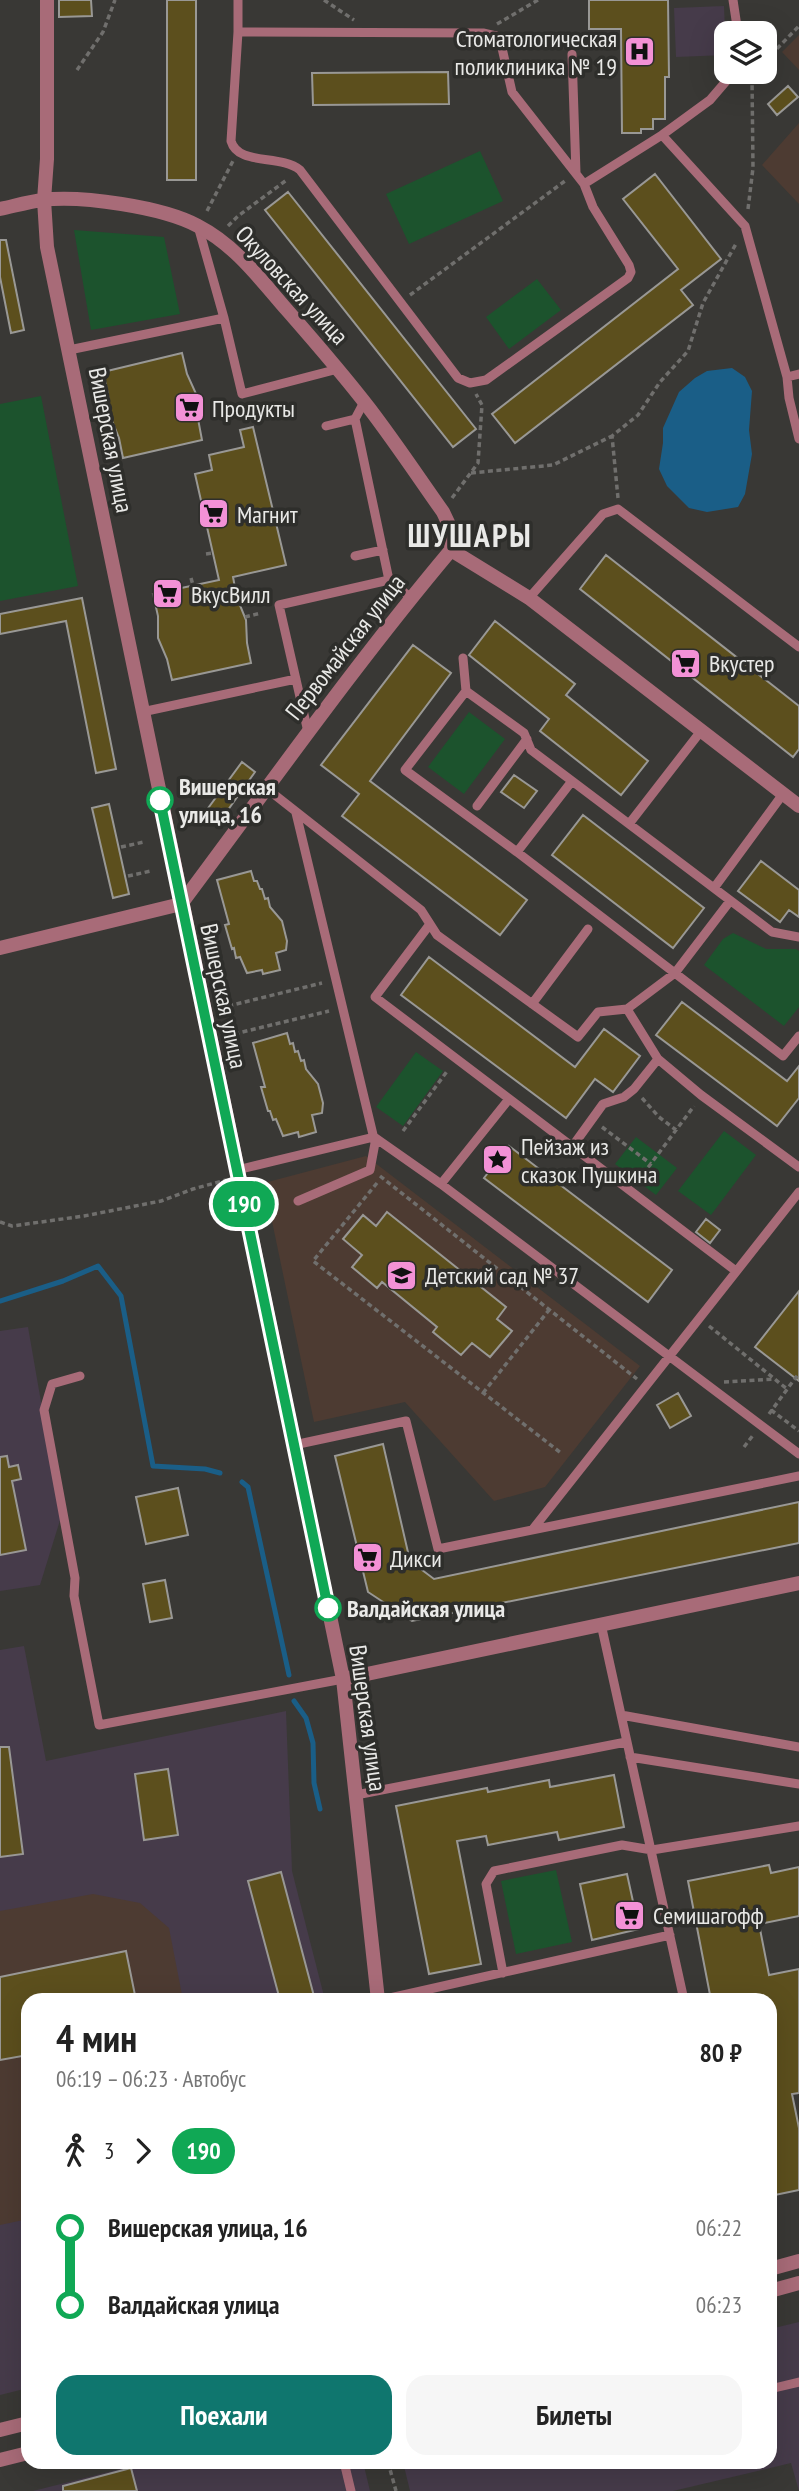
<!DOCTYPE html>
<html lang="ru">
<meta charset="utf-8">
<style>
body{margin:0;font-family:"PT Sans Narrow",sans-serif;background:#f6f6f6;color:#222;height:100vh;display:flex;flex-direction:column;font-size:26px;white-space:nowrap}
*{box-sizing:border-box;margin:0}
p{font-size:23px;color:#767676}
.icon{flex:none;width:38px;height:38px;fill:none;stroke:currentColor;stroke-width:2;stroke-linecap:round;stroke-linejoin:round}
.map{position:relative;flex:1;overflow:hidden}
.details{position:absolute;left:21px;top:1993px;width:756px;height:476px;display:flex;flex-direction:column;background:#fff;border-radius:21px;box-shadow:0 7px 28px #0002}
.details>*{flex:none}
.badge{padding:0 14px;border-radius:23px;font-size:24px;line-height:46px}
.buttons{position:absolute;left:714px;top:21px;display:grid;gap:14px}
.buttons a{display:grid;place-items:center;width:63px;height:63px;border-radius:14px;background:#fff;box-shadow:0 7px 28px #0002;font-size:35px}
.map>.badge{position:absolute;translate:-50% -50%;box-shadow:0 0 0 4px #fff}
.legs{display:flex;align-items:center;gap:10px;height:77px;padding:0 35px;font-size:23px}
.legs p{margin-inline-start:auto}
.summary{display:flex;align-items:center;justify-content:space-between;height:119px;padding:0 35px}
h1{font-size:38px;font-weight:700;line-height:52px}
.action{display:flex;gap:14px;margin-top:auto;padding:14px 35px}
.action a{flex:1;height:80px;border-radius:21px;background:#0f766e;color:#fff;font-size:28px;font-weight:700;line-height:80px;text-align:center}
.action a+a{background:#f6f6f6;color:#222}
ul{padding:0 35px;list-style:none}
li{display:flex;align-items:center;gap:24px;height:77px;font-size:26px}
li i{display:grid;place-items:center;width:10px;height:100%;margin:0 9px;background:currentColor}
li i::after{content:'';width:18px;height:18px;margin:-9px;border:5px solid;border-radius:50%;background:#fff}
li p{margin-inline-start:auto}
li:first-child i{background:linear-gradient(#0000 50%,currentColor 0)}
li:last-child i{background:linear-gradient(currentColor 50%,#0000 0)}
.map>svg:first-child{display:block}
.industrial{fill:#463b4a}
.education{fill:#4d3b32}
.green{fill:#1c532d}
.water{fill:#1a5e87}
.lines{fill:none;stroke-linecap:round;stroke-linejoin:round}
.stream{stroke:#1a5e87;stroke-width:5}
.building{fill:#5c4f1d;stroke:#999895;stroke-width:2}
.path{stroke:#706f6d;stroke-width:3.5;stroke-dasharray:5 3.5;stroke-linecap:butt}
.lane{stroke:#a86b78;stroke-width:9}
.street{stroke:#a86b78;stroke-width:14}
.line-1-casing{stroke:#fff;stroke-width:16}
.line-1{stroke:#10a855;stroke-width:10}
.stop-1-dot{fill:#fff;stroke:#10a855;stroke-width:3.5}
.labels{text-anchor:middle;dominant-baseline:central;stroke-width:7;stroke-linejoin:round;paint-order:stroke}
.poi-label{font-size:24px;fill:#e9e9e7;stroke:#2e2e2b;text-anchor:start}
.street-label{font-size:24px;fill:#e9e9e7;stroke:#2e2e2b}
.stop-label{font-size:24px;font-weight:bold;fill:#e9e9e7;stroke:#2e2e2b;text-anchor:start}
.district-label{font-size:32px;font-weight:bold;letter-spacing:2px;fill:#e9e9e7;stroke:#2e2e2b}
</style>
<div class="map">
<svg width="799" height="2491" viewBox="0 0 799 2491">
<rect width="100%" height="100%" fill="#393835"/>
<path class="industrial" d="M724,6L726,55L676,57L674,8Z
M28,1327L61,1517L40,1585L0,1591V1331Z
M24,1646L46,1761L286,1711L292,1871L325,2000H28V2388L0,2395V1650Z
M799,2322V2491L791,2463L673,2491H410L403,2462H770V2329Z
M148,2462H363L370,2491H33Z"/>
<path class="education" d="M799,35V70L782,52Z
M799,123V204L762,165Z
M366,1156L640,1366L545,1487L494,1501L405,1402L314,1422L264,1183Z
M93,1894L140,1903L169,1928L183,2000H28V2219L0,2225V1911Z"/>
<path class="green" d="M480,151L503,201L409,244L386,194Z
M74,230L164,237L180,314L91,330Z
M537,279L561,310L509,349L486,317Z
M41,396L78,586L0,601V404Z
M469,712L505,739L464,794L428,767Z
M733,933L766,949H796L799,951V1007L784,1026L704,965L723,939Z
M416,1052L443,1071L403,1126L376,1107Z
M724,1131L756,1155L711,1215L678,1191Z
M636,1137L677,1168L656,1195L615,1164Z
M556,1870L572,1942L516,1954L501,1881Z"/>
<path class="water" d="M732,368L745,377L752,391L749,430L752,454L745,494L738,507L707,512L689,508L667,486L659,469L663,443V428L679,392L695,378L707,371Z"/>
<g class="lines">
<path class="stream" d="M0,1301L63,1281L98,1266L121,1296L153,1466L205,1469L220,1473
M242,1482L248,1487L289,1675
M294,1701L306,1718L313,1743L314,1783L320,1809"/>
</g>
<path class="building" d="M59,0H91L92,16L59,17Z
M167,0H196V180H167Z
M589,0H668L669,77H665V119H653V129H641V133H622L621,29H589Z
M448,72L449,104L313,105L312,73Z
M788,86L798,97L777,115L768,104Z
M655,174L721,259L681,290L693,305L515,443L492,414L678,269L623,199Z
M288,192L476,429L453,447L265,210Z
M0,240H6L24,330L11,333L0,277Z
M182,353L187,374L197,396L198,419L202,440L123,458L119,438L110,416L108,394L103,372Z
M253,427L286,565L233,577L237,598L246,620L247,643L251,663L172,680L167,659L158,638V616L153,594L219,580L195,474L212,470L209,455L244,447L240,430Z
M606,555L799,706V749L793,757L580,589Z
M82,598L116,769L96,773L66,621L0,634V614Z
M495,621L575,684L566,695L648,761L621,795L540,731L549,719L469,655Z
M413,645L451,673L370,781L527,900L500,935L342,816L359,794L321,765Z
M242,762L255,772L220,821L206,811Z
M514,775L537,791L524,808L501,792Z
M109,804L129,894L113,898L92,808Z
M583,815L704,908L673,948L552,855Z
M761,861L799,890V917L789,910L780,922L738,891Z
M251,871L254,881H257L260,889H262L265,899L268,898L270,907L282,921L287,941L286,950L276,953L280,970L263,974L262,970L247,973L240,957L236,958L234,948L232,949L225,925L229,924L217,880Z
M429,957L575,1067L604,1029L640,1056L613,1092L595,1079L566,1118L401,995Z
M682,1002L787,1081L799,1066V1098L777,1126L656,1035Z
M287,1033L290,1044L293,1043L295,1052L298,1051L301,1061L304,1060L306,1069L318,1084L323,1103L322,1113L312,1115L316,1132L299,1137L298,1132L283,1136L276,1119L273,1120L270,1111H268L261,1087H265L253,1043Z
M509,1146L672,1270L648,1302L484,1178Z
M387,1212L506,1307L497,1319L512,1331L490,1357L472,1343L461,1355L433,1332L437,1327L382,1282L377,1288L352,1267L362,1255L343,1239L363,1215L376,1226Z
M706,1219L720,1230L710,1243L696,1232Z
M799,1291V1381L755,1347Z
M678,1393L691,1416L670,1428L657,1405Z
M383,1444L410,1561L434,1579L799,1502V1543L412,1621L368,1592L335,1456Z
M7,1456L9,1467L18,1465L21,1479L12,1481L26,1550L0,1555V1457Z
M178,1488L188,1535L146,1544L136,1497Z
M165,1580L172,1618L150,1622L143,1584Z
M0,1747H9L23,1854L0,1857Z
M168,1769L178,1835L144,1840L135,1774Z
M614,1775L624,1827L559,1840L557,1832L488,1845L486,1836L457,1841L481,1964L429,1974L396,1806L487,1788L488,1792L549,1780L550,1787Z
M769,1865L771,1873L799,1867V1916L759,1924L769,1975L799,1969V2093L792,2094L799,2128V2190L770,2196V2000H711L688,1881Z
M281,1872L315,2000H280L248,1881Z
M627,1874L639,1929L592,1940L580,1884Z
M126,1951L136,2000H28V2055L0,2060V1977Z
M131,2468L137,2491H63V2486Z"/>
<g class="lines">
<path class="path" d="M324,0L354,20
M497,24L538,0
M765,61L799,26
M77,70L103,32L115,0
M745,75L752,78L757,72
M748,209L753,168L752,78
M207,211L233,161
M228,226L238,216L288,179
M410,295L565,181
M471,473L553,465L612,436
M452,498L478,463L482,405L476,394
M618,498L612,436L638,415L660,382L688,351L703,303L737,242
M206,554L213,553
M191,578L194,589
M245,617L261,613
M121,847L144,842
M128,876L151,871
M220,1008L322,983
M226,1036L329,1011
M642,1098L659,1117L676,1130
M602,1127L651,1164
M403,1131L448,1070
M380,1176L637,1379
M638,1181L694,1106
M377,1183L313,1261L561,1453
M0,1222L12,1226L84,1216L161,1201L193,1189L226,1180
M709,1326L787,1389
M724,1382L775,1379
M483,1393L549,1310
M771,1410L799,1431
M769,1414L799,1373
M744,1447L754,1434
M388,2462L396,2491"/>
<path class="lane" d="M238,0V32L231,141C238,166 280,154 300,170L458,378L470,383L486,380L628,278L631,272L629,265L593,207L584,184L512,92L502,48L496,36L483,33L238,32
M733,0L738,33
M572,54L576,173
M662,135L745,226L787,377L789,398L799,439
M584,184L662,135L710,100L734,72
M198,226L224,318L242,394L338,369
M69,350L224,318
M787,377L799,374
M326,426L355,419
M355,556L383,550
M389,580L411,598
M529,598L603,514L618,509L799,647
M463,658L466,691L405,770L517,852L783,1056L799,1036
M466,691L524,733L531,750L772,932L799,937
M142,712L296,679
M308,732L279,605L389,580L355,419L364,402
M266,788L421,910L437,935L578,1037L598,1012L627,1009L675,973L730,901
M477,806L527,739
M296,813L375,1143L370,1170L298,1201
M629,824L701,731
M517,852L572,781
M714,888L783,794
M430,924L375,997L736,1271
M532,1004L588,929
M627,1009L658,1059L701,1095L799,1167
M572,1147L603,1104L624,1097L634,1089L658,1059
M237,1170L374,1137L441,1184L799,1454
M441,1184L509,1099
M80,1376L52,1384L44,1410L75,1578L74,1596L99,1725L343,1679
M294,1445L406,1421L438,1549L799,1476
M533,1529L799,1192
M601,1624L684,2000
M621,1715L799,1747
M630,1757L799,1784
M356,1795L626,1742
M503,1973L486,1884L494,1871L622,1845L652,1850L799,1826
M381,2000L670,1935
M770,2389L799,2382
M344,2462L351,2491"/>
<path class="street" d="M47,0V159L44,200L47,247L343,1679L378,2000
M0,209C14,206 28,202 42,200C81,195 163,207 198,226C235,245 260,279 287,310C315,342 343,374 369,408C395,442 419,478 443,512L452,531L451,550
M451,550L529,598L799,806
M0,948L181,904C270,785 356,663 451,550
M343,1679L799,1583
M770,2269L799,2261
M770,2291L799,2283
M0,2430L28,2423
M0,2460L28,2453"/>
</g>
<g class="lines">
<defs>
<path id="line-1" d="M160,800L328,1608"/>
</defs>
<use href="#line-1" class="line-1-casing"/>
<use href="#line-1" class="line-1"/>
</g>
<defs>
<symbol id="hospital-square" viewBox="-11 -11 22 22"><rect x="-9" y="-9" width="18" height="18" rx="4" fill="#f391d6" stroke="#2e2e2b"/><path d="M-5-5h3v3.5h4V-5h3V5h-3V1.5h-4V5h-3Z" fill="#111"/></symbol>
<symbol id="supermarket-square" viewBox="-11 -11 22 22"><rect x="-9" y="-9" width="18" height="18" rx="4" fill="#f391d6" stroke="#2e2e2b"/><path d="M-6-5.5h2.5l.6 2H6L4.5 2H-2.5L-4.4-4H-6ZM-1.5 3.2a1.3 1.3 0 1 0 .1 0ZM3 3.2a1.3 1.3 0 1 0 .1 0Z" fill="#111"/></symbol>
<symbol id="sight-square" viewBox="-11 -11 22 22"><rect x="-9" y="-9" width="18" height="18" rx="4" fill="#f391d6" stroke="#2e2e2b"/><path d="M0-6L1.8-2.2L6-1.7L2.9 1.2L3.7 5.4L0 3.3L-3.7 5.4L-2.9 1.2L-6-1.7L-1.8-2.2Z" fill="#111"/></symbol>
<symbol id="school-square" viewBox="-11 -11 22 22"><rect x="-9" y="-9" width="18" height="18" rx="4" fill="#f391d6" stroke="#2e2e2b"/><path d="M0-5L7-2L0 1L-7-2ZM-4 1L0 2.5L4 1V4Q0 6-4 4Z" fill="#111"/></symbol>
</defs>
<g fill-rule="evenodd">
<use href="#hospital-square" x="622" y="34" width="35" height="35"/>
<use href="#supermarket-square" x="172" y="390" width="35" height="35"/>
<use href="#supermarket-square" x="196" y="496" width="35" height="35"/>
<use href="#supermarket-square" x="150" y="576" width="35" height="35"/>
<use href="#supermarket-square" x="668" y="646" width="35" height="35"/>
<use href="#sight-square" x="480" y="1142" width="35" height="35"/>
<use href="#school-square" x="384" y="1258" width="35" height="35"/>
<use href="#supermarket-square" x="350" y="1540" width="35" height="35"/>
<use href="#supermarket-square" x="612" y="1898" width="35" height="35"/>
</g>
<g class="stop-1-dot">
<circle cx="160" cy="800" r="12"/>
<circle cx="328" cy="1608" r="12"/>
</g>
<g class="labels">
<g class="poi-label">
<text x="617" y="38" text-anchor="end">Стоматологическая<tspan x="617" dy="28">поликлиника № 19</tspan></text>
<text x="212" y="408">Продукты</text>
<text x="237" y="514">Магнит</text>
<text x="191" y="594">ВкусВилл</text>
<text x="709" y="663">Вкустер</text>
<text x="521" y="1146">Пейзаж из<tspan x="521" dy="28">сказок Пушкина</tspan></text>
<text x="425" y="1275">Детский сад № 37</text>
<text x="390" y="1558">Дикси</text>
<text x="653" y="1915">Семишагофф</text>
</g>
<g class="street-label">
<text transform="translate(292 285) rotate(47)">Окуловская улица</text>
<text transform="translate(111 440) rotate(79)">Вишерская улица</text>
<text transform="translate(345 647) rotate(-52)">Первомайская улица</text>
<text transform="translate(224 996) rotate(78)">Вишерская улица</text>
<text transform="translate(368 1718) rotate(82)">Вишерская улица</text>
</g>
<g class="stop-label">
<text x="179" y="786">Вишерская<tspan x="179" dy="28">улица, 16</tspan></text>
<text x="347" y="1608">Валдайская улица</text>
</g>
<g class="district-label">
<text x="470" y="535">ШУШАРЫ</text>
</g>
</g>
</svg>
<div class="buttons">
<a><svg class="icon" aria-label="layers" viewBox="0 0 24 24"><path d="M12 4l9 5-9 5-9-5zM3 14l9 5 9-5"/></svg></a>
</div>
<b class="badge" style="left:244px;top:1204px;background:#10a855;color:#fff">190</b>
<section class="details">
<div class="summary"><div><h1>4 мин</h1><p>06:19 – 06:23 · Автобус</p></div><b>80 ₽</b></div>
<div class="legs"><svg class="icon" aria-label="walk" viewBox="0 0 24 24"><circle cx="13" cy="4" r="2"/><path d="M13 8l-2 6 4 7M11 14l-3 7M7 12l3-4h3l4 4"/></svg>3<svg class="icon" aria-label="forward" viewBox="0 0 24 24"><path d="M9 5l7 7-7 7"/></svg><b class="badge" style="background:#10a855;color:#fff">190</b></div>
<ul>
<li><i style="color:#10a855"></i><b>Вишерская улица, 16</b><p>06:22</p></li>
<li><i style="color:#10a855"></i><b>Валдайская улица</b><p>06:23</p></li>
</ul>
<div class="action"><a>Поехали</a><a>Билеты</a></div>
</section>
</div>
